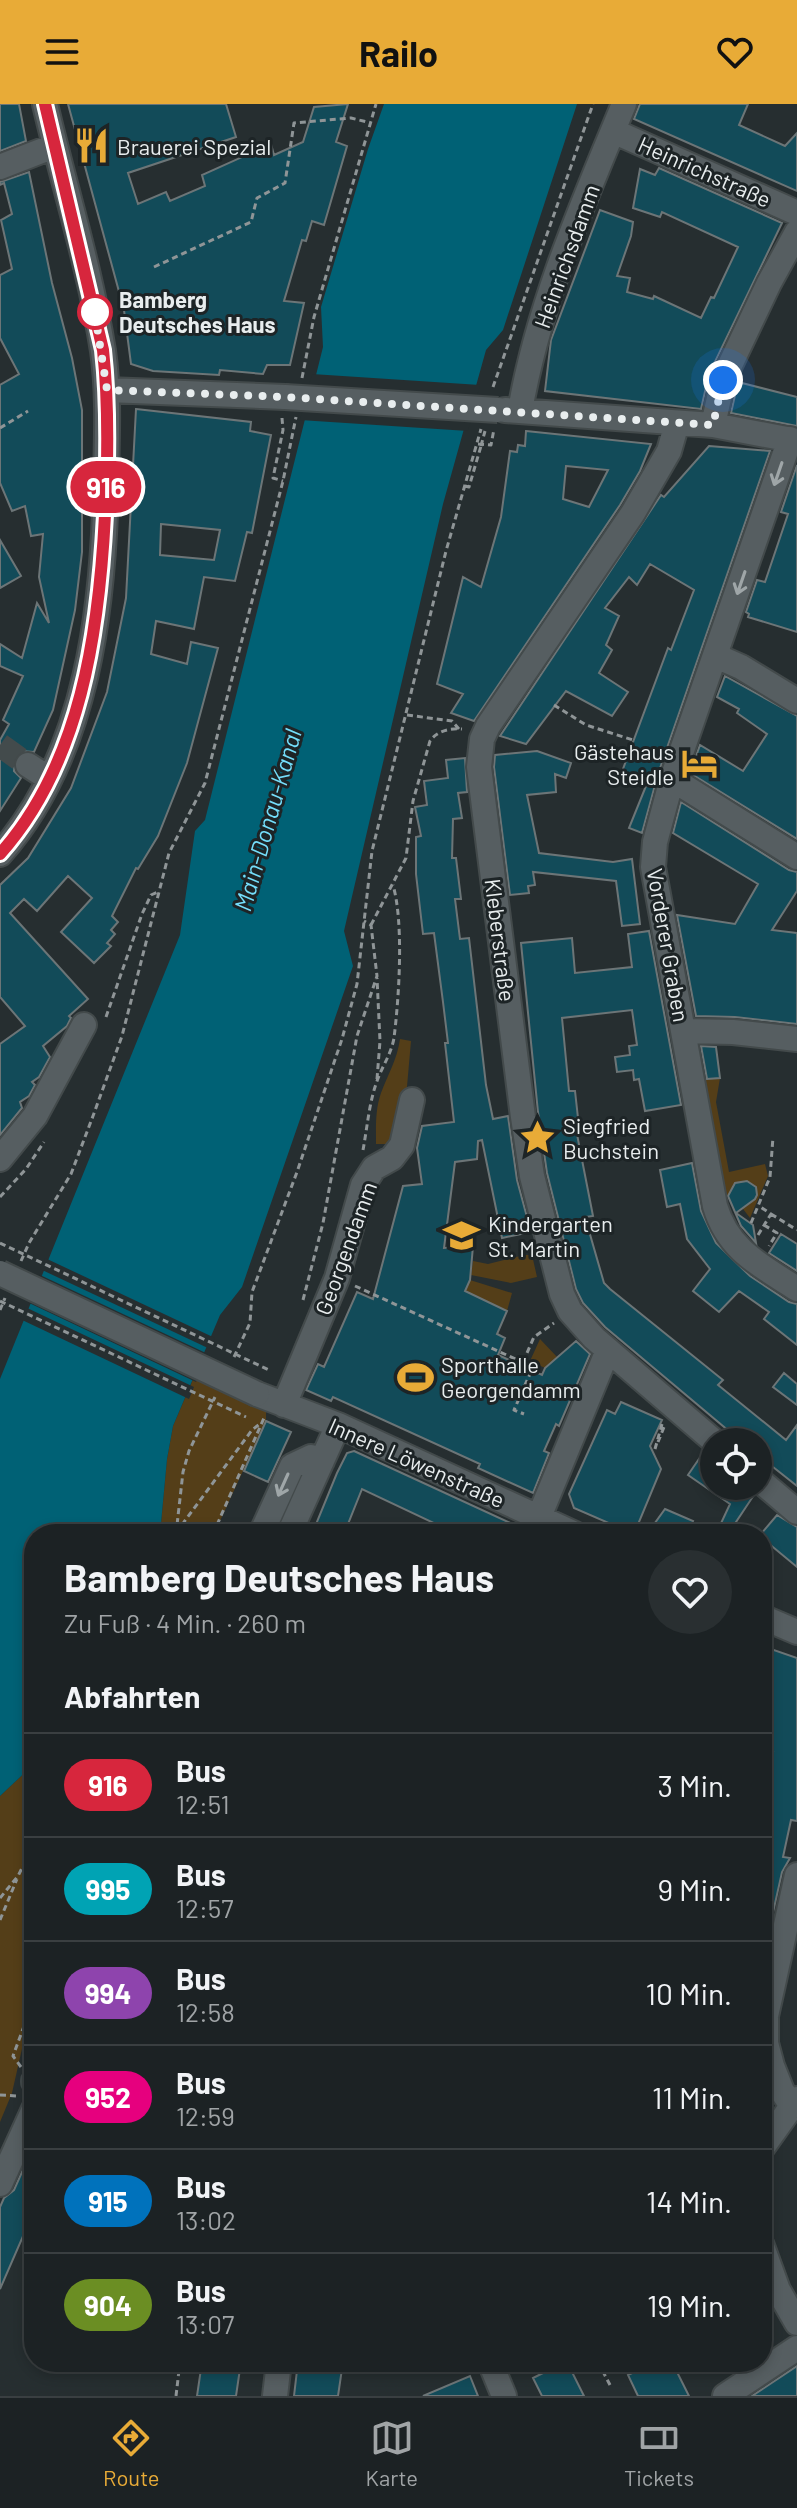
<!DOCTYPE html>
<html lang="de">
<meta charset="utf-8">
<style>
body{margin:0;font-family:Barlow,sans-serif;background:#292f31;color:#f1f3f6;height:100vh;display:flex;flex-direction:column;font-size:30px;white-space:nowrap}
*{box-sizing:border-box;margin:0}
p{font-size:26px;color:#a0a4a6}
.icon{flex:none;width:44px;height:44px;fill:none;stroke:currentColor;stroke-width:2;stroke-linecap:round;stroke-linejoin:round}
.map{position:relative;flex:1;overflow:hidden}
.side{position:absolute;left:24px;top:1420px;width:748px;height:848px;display:flex;flex-direction:column;background:#1c2224;border-radius:32px;box-shadow:0 4px 12px #0003,0 0 0 2px #3a3f41}
.side>*{flex:none}
.badge{padding:0 16px;border-radius:26px;font-size:28px;line-height:52px}
.controls{position:absolute;left:700px;top:1324px;display:grid;gap:16px}
.controls a{display:grid;place-items:center;width:72px;height:72px;border-radius:50%;background:#1c2224;box-shadow:0 4px 12px #0003,0 0 0 2px #3a3f41;font-size:40px}
.you{position:absolute;width:40px;height:40px;margin:-20px;border:6px solid #fff;border-radius:50%;background:#1a73e8;box-shadow:0 0 0 12px #1a73e833}
.map>.badge{position:absolute;translate:-50% -50%;box-shadow:0 0 0 4px #fff}
h2{padding:0 40px;font-size:30px;line-height:72px}
.round{display:grid;place-items:center;flex:none;width:84px;height:84px;border-radius:42px;background:#292f31}
.summary{display:flex;align-items:center;justify-content:space-between;height:136px;padding:0 40px}
h1{font-size:38px;font-weight:700;line-height:60px}
ul{padding:0;list-style:none}
li{display:flex;align-items:center;gap:24px;height:104px;padding:0 40px;border-top:2px solid #3a3f41}
li div{flex:1}
li b{display:block;font-size:30px}
li em{font-style:normal}
li .badge{min-width:88px;font-weight:700;text-align:center}
header{display:flex;justify-content:space-between;align-items:center;height:104px;padding:0 40px;background:#e8ab37;color:#111;font-size:36px;font-weight:700}
.dock{display:flex;justify-content:space-around;align-items:center;height:112px;border-top:2px solid #3a3f41;background:#1c2224;font-size:22px;color:#a0a4a6}
.dock a{display:grid;justify-items:center;gap:4px}
.dock .selected{color:#e8ab37}
.map>svg:first-child{display:block}
.green{fill:#543e18}
.water{fill:#006175}
.pier{fill:#262e30}
.building{fill:#124b59;stroke:#6c7577;stroke-width:2;fill-rule:evenodd}
.lines{fill:none;stroke-linecap:round;stroke-linejoin:round}
.minor-tunnel{stroke:#434b4c;stroke-width:24;stroke-dasharray:24 12;stroke-linecap:butt}
.minor-casing{stroke:#434a4b;stroke-width:28}
.path{stroke:#8f9597;stroke-width:3;stroke-dasharray:6 4;stroke-linecap:butt}
.minor{stroke:#565e61;stroke-width:24}
.minor-bridge-casing{stroke:#434a4b;stroke-width:28;stroke-linecap:butt}
.path-bridge{stroke:#8f9597;stroke-width:3;stroke-dasharray:6 4;stroke-linecap:butt}
.minor-bridge{stroke:#565e61;stroke-width:24}
.oneway{stroke:#9fa6a8}
.line-casing{stroke:#fff;stroke-width:18}
.line{stroke:#d7263d;stroke-width:12}
.walk{stroke:#e8edee;stroke-width:8;stroke-dasharray:0 14.4}
.stop-dot{fill:#fff;stroke:#d7263d;stroke-width:4}
.labels{text-anchor:middle;dominant-baseline:central;stroke-width:6;stroke-linejoin:round;paint-order:stroke}
.poi-label{font-size:22px;fill:#e8edee;stroke:#1d2426;text-anchor:start}
.street-label{font-size:22px;fill:#e8edee;stroke:#1d2426}
.stop-label{font-size:22px;font-weight:bold;fill:#e8edee;stroke:#1d2426;text-anchor:start}
.water-label{font-size:24px;font-style:italic;fill:#74defb;stroke:#1d2426}
</style>
<header><svg class="icon" aria-label="menu" viewBox="0 0 24 24"><path d="M4 6h16M4 12h16M4 18h16"/></svg>Railo<svg class="icon" aria-label="heart" viewBox="0 0 24 24"><path d="M12 20l-8-8c-3-5 5-10 8-4 3-6 11-1 8 4z"/></svg></header>
<div class="map">
<svg width="797" height="2292" viewBox="0 0 797 2292">
<rect width="100%" height="100%" fill="#262e30"/>
<path class="green" d="M400,935L411,937L406,994L394,1040H376C376,1023 375,1006 381,989C388,970 397,956 400,935Z
M720,974L716,998L729,1068L765,1060L768,1072L750,1114L740,1101L755,1095L757,1087L753,1080L739,1078L732,1082V1092H719L700,975Z
M524,1151H532L537,1173L511,1179L471,1171L473,1157L488,1160Z
M470,1176L512,1189L507,1207L465,1187Z
M540,1235L558,1254L545,1264L530,1257Z
M200,1259L266,1287V1317L214,1430H160L167,1355L173,1322Z
M34,1660V1907L26,1927L12,1989L0,2018V1692Z"/>
<path class="water" d="M384,0H577L503,226L486,246L443,400L344,827L353,862L242,1183L220,1211L173,1322L167,1355L160,1430H34V1660L0,1692V1275L180,831L195,727L205,716L323,243L321,203L368,45Z"/>
<path class="pier" d="M312,270L480,281L468,327L300,316Z
M45,1154L215,1234L210,1245L40,1165Z
M38,1170L208,1250L196,1278L27,1198Z
M25,1203L194,1283L189,1295L20,1215Z"/>
<path class="building" d="M0,0H19L26,37L0,47Z
M68,0H226L236,33L128,69L138,100L166,88L170,97L205,82L202,71L271,40L274,51L303,38L314,3L348,0L336,38L347,42L324,121L312,117L306,137L302,136L284,197L304,199L290,261H267L263,270L220,266L219,271L153,267L131,260L124,206Z
M640,0H748L739,21L785,42L797,29V87L634,15Z
M659,64L782,119L709,270L701,305L545,287L551,236L600,106L633,118L631,132L617,172L630,174L627,188L653,195L654,192L701,214L711,193L714,194L738,143L662,108L660,113L633,104L640,65L655,71Z
M29,68L52,179L72,254L82,306V448L75,506L53,606L34,648L22,647L15,654L14,667L21,674L0,707V636L9,620L3,616L23,572L0,562V540L22,554L37,499L49,519L39,473L43,430L31,432L25,402L12,407L0,379V281L19,270L0,234V171L12,165L1,116L12,110L4,79L0,81V78Z
M738,278L797,293V322L731,309Z
M136,305L251,318L250,327L271,331L252,429L247,428L235,477L204,473L194,525L156,517L151,550L187,560L191,538L218,544L187,659L158,732L138,765L136,764L112,812L118,818L111,826L115,830L107,839L111,842L94,859L61,828L92,794L68,772L37,807L24,795L10,809L88,895L69,912L71,914L67,922L43,942L50,953L39,973L32,978L35,981L29,992L20,998L22,1004L0,1031V940L25,922L0,893V781L28,754L71,684L107,588L126,494ZM161,420L220,426L214,456L160,451Z
M526,327L651,340L640,367L620,401L474,617L451,609L463,590L437,580L463,473L481,483L501,413L510,347L517,348L518,341L525,342ZM566,362L608,366L589,403L563,395Z
M709,342L770,347L658,670L642,729L629,724L646,682L620,673L668,544L671,546L694,486L650,460L637,481L629,473L605,504L619,512L606,541L612,546L599,569L628,588L612,612L566,587L526,640L500,632L661,391L664,393Z
M797,361V528L748,513L749,510L746,508L757,476L765,478L788,410L781,408Z
M0,436L21,472L0,484Z
M725,572L797,612V735L690,669L700,641L743,667L767,630L737,609L739,605L717,593Z
M537,647L571,659L566,674L555,670L556,688L527,691L539,749L613,758L632,755L640,820L622,822L616,777L533,768L535,781L528,782L529,789L510,791L494,663L495,651Z
M465,654L467,688L458,689L462,714L453,715L452,754H456L461,795H455L460,835L469,834L486,981L493,1015L508,1012L517,1076L531,1128L502,1134L482,1036L478,1037L477,1055L455,1058L444,1144L473,1142L470,1176L465,1187L507,1207L497,1230L505,1234L498,1251L542,1271L545,1264L576,1237L590,1250L559,1322L556,1320L544,1347L549,1349L533,1389L478,1364L480,1360L333,1293L331,1297L306,1286L318,1260L324,1263L357,1188L373,1195L403,1082L422,1080L417,1044L422,1022L454,1018L445,939H448L443,898L434,829L423,830L416,770V733L421,732L415,703L427,701L424,677L448,674L446,656Z
M681,698L789,766L797,768V787L772,826L797,829V920L735,913L696,912L677,811L735,820L758,780L673,729Z
M649,827L681,1001L645,1007L639,975L634,976L633,966L617,968L615,953L630,951L629,942L637,941L632,906L562,914L569,987H575L578,1014L574,1015L593,1112L585,1113L604,1179L610,1185L723,1276L718,1281L786,1336L797,1321V1382L758,1351V1338H742L605,1223L583,1199L576,1185L547,1069L538,1008L521,839L572,834L575,869L632,863L628,830Z
M701,942L716,943L720,974L707,975Z
M692,1059L701,1107L716,1139L750,1172L789,1198L797,1200V1241L764,1215L769,1208L739,1187L719,1208L693,1187L710,1165L687,1135L680,1100L667,1103L660,1066Z
M747,1077L756,1083L757,1091L755,1095L736,1109L753,1121L756,1139L741,1122L728,1092L735,1079Z
M781,1130L797,1140V1167L769,1149Z
M784,1269L797,1280V1301L773,1283Z
M621,1298L662,1316L650,1342L661,1365L634,1430L574,1404L569,1390L607,1306L615,1310Z
M266,1317L291,1328L268,1378L244,1367Z
M354,1347L519,1423L517,1430H457L362,1385L344,1430H312L337,1369L347,1349Z
M703,1349L714,1356V1382H745L754,1391L728,1430H716L730,1400L688,1371Z
M665,1405L693,1417L687,1430H647Z
M777,1411L797,1423V1463L762,1434L761,1430Z
M762,1542L797,1554V1717L791,1716L783,1753L790,1754L782,1768L764,1849H762V1689L773,1648L762,1645Z
M34,2041V2107L0,2185V2103L4,2094L14,2086Z
M202,2258H241L236,2292H197Z
M298,2258H343L338,2292H294Z
M565,2258H567L584,2292H542L533,2274Z
M655,2258H672L689,2292H638L628,2271Z
M797,2262V2292H752Z
M470,2272L478,2292H423Z"/>
<g class="lines">
<path class="minor-tunnel" d="M0,641L28,661"/>
<defs>
<path id="minor" d="M613,27L797,109
M0,63L54,42
M107,286L285,293
M505,306L713,321L797,337
M520,307C538,201 583,99 624,0
M677,319L669,347L633,409L488,622L482,635L479,663L523,1013L532,1072L562,1190L570,1207L594,1234L715,1338
M713,321L723,276L769,179L797,128
M790,335L672,675L655,738L653,763L715,1102C728,1146 760,1161 797,1185
M716,552L741,563L797,597
M28,661L48,674
M672,675L797,753
M0,750C88,651 104,501 106,374C107,331 109,289 103,247C90,164 64,82 45,0
M683,927L733,928L797,935
M0,1055L35,1012L84,921
M257,1290L338,1321L575,1430
M284,1301L337,1174L363,1081L374,1064L392,1054L402,1041L412,996
M758,1375L797,1408
M261,1430L292,1362L311,1353L322,1357
M289,1430L338,1321
M532,1430L608,1246
M762,1513L797,1528
M34,1977V1978
M792,2002L782,1987L772,1962L766,1939V1912L797,1771
M762,2044L797,1995
M0,2080L34,2005
M762,2142L778,2186L797,2219
M490,2258L504,2292
M275,2292L279,2258
M725,2292L797,2244"/>
</defs>
<use href="#minor" class="minor-casing"/>
<path class="path" d="M154,163L251,118L257,94L285,79L294,19L351,14L371,19
M302,274L314,213L376,0
M493,283L593,0
M282,314L283,326L273,374L283,377
M0,324L28,307
M478,340L491,341L494,325
M465,382L469,383L481,342
M554,601L586,621L633,636
M407,611L452,617L459,625
M371,821L406,754L413,697L430,637C437,627 450,624 462,625
M106,913L142,810L151,791L160,787
M377,975L380,937L377,874
M363,1046C367,1025 369,1000 376,980C381,964 391,951 394,934C399,894 404,819 393,781
M0,1093L26,1065L44,1038
M771,1110L797,1126
M751,1119L770,1073L773,1033
M764,1121L777,1129L769,1142
M758,1131L771,1110L759,1102
M21,1157L29,1139L71,1070L93,1012L122,932L169,749L205,679L283,377L296,313
M355,1182L533,1263L514,1306L524,1310
M303,1196L323,1119L357,932L377,872L371,821L364,817
M0,1206L5,1194
M234,1253L250,1219L252,1188L297,1068L342,935L357,880L372,747L446,447L481,325
M523,1258L534,1233L554,1219
M658,1338L664,1323
M655,1345L662,1320
M176,1430L183,1368L189,1347L215,1293
M178,1430L184,1418L252,1326L261,1319
M213,1430L264,1314
M605,1430L609,1419
M0,1794L18,1772L34,1740
M0,1816L17,1775
M21,1963L13,1952L34,1895
M0,1991L18,1992
M598,2258L610,2281
M176,2292L180,2258"/>
<use href="#minor" class="minor"/>
<defs>
<path id="minor-bridge" d="M285,293L498,306
M0,1169L257,1290"/>
</defs>
<use href="#minor-bridge" class="minor-bridge-casing"/>
<path class="path-bridge" d="M481,342L485,327
M0,1139L269,1266
M0,1197L246,1313"/>
<use href="#minor-bridge" class="minor-bridge"/>
</g>
<defs><path id="oneway-shaft" d="M-6 0H5M1.5-3L5.5 0L1.5 3" fill="none" stroke-width="1.6" stroke-linecap="round" stroke-linejoin="round" transform="scale(2)"/></defs>
<g class="oneway">
<use href="#oneway-shaft" transform="translate(778 370) rotate(109)"/>
<use href="#oneway-shaft" transform="translate(741 479) rotate(109)"/>
<use href="#oneway-shaft" transform="translate(283 1381) rotate(114)"/>
</g>
<g class="lines">
<defs>
<path id="line" d="M0,750C81,659 99,528 105,411C108,356 109,301 103,246L45,0"/>
</defs>
<use href="#line" class="line-casing"/>
<use href="#line" class="line"/>
<path class="walk" d="M95,208L94,203L107,286L285,293L713,321L723,276"/>
</g>
<defs>
<symbol id="restaurant-bare" viewBox="-9 -9 18 18"><path d="M-5-6h1v4h1v-4h1v4h1v-4h1v5L-1.5 .5V6h-2V.5L-5-1ZM5-6V6H3V1.5H1.5Q1.5-4 5-6Z" fill="#e8ab37" stroke="#1d2426" stroke-width="2.5" paint-order="stroke"/></symbol>
<symbol id="hotel-bare" viewBox="-9 -9 18 18"><path d="M-6-4.5h1.5V1H6V5H4.5V3h-9V5H-6ZM-4 0a1.8 1.8 0 1 1 3.6 0ZM.5 0V-2.5h3Q6-2.5 6 0Z" fill="#e8ab37" stroke="#1d2426" stroke-width="2.5" paint-order="stroke"/></symbol>
<symbol id="sight-bare" viewBox="-9 -9 18 18"><path d="M0-6L1.8-2.2L6-1.7L2.9 1.2L3.7 5.4L0 3.3L-3.7 5.4L-2.9 1.2L-6-1.7L-1.8-2.2Z" fill="#e8ab37" stroke="#1d2426" stroke-width="2.5" paint-order="stroke"/></symbol>
<symbol id="school-bare" viewBox="-9 -9 18 18"><path d="M0-5L7-2L0 1L-7-2ZM-4 1L0 2.5L4 1V4Q0 6-4 4Z" fill="#e8ab37" stroke="#1d2426" stroke-width="2.5" paint-order="stroke"/></symbol>
<symbol id="stadium-bare" viewBox="-9 -9 18 18"><path d="M0-5a6.5 5 0 1 0 0 10a6.5 5 0 1 0 0-10ZM-3.5-1.8h7v3.6h-7Z" fill="#e8ab37" stroke="#1d2426" stroke-width="2.5" paint-order="stroke"/></symbol>
</defs>
<g fill-rule="evenodd">
<use href="#restaurant-bare" x="66" y="16" width="51" height="51"/>
<use href="#hotel-bare" x="674" y="634" width="51" height="51"/>
<use href="#sight-bare" x="512" y="1008" width="51" height="51"/>
<use href="#school-bare" x="436" y="1106" width="51" height="51"/>
<use href="#stadium-bare" x="390" y="1248" width="51" height="51"/>
</g>
<circle class="stop-dot" cx="95" cy="208" r="16"/>
<g class="labels">
<g class="poi-label">
<text x="117" y="42">Brauerei Spezial</text>
<text x="674" y="647" text-anchor="end">Gästehaus<tspan x="674" dy="25">Steidle</tspan></text>
<text x="563" y="1021">Siegfried<tspan x="563" dy="25">Buchstein</tspan></text>
<text x="488" y="1119">Kindergarten<tspan x="488" dy="25">St. Martin</tspan></text>
<text x="441" y="1260">Sporthalle<tspan x="441" dy="25">Georgendamm</tspan></text>
</g>
<g class="street-label">
<text transform="translate(705 67) rotate(24)">Heinrichstraße</text>
<text transform="translate(566 152) rotate(-70)">Heinrichsdamm</text>
<text transform="translate(501 836) rotate(83)">Kleberstraße</text>
<text transform="translate(669 841) rotate(80)">Vorderer Graben</text>
<text transform="translate(345 1144) rotate(-70)">Georgendamm</text>
<text transform="translate(417 1358) rotate(24)">Innere Löwenstraße</text>
</g>
<g class="stop-label">
<text x="119" y="195">Bamberg<tspan x="119" dy="25">Deutsches Haus</tspan></text>
</g>
<g class="water-label">
<text transform="translate(267 716) rotate(-74)">Main-Donau-Kanal</text>
</g>
</g>
</svg>
<div class="controls">
<a><svg class="icon" aria-label="locate" viewBox="0 0 24 24"><circle cx="12" cy="12" r="6"/><path d="M12 2v4M12 18v4M2 12h4M18 12h4"/></svg></a>
</div>
<div class="you" style="left:723px;top:276px"></div>
<b class="badge" style="left:106px;top:383px;background:#d7263d;color:#fff">916</b>
<section class="side">
<div class="summary"><div><h1>Bamberg Deutsches Haus</h1><p>Zu Fuß · 4 Min. · 260 m</p></div><a class="round"><svg class="icon" aria-label="heart" viewBox="0 0 24 24"><path d="M12 20l-8-8c-3-5 5-10 8-4 3-6 11-1 8 4z"/></svg></a></div>
<h2>Abfahrten</h2>
<ul>
<li><span class="badge" style="background:#d7263d;color:#fff">916</span><div><b>Bus</b><p>12:51</p></div><em>3 Min.</em></li>
<li><span class="badge" style="background:#00a3b4;color:#fff">995</span><div><b>Bus</b><p>12:57</p></div><em>9 Min.</em></li>
<li><span class="badge" style="background:#8e44ad;color:#fff">994</span><div><b>Bus</b><p>12:58</p></div><em>10 Min.</em></li>
<li><span class="badge" style="background:#e6007e;color:#fff">952</span><div><b>Bus</b><p>12:59</p></div><em>11 Min.</em></li>
<li><span class="badge" style="background:#0072bc;color:#fff">915</span><div><b>Bus</b><p>13:02</p></div><em>14 Min.</em></li>
<li><span class="badge" style="background:#6b8e23;color:#fff">904</span><div><b>Bus</b><p>13:07</p></div><em>19 Min.</em></li>
</ul>
</section>
</div>
<nav class="dock">
<a class="selected"><svg class="icon" aria-label="directions" viewBox="0 0 24 24"><path d="M12 3l9 9-9 9-9-9zM9 14v-3h6M13 9l2 2-2 2"/></svg>Route</a>
<a><svg class="icon" aria-label="map" viewBox="0 0 24 24"><path d="M3 6l6-2 6 2 6-2v14l-6 2-6-2-6 2zM9 4v14M15 6v14"/></svg>Karte</a>
<a><svg class="icon" aria-label="tickets" viewBox="0 0 24 24"><path d="M3 7h18v10H3zM15 7v10"/></svg>Tickets</a>
</nav>
